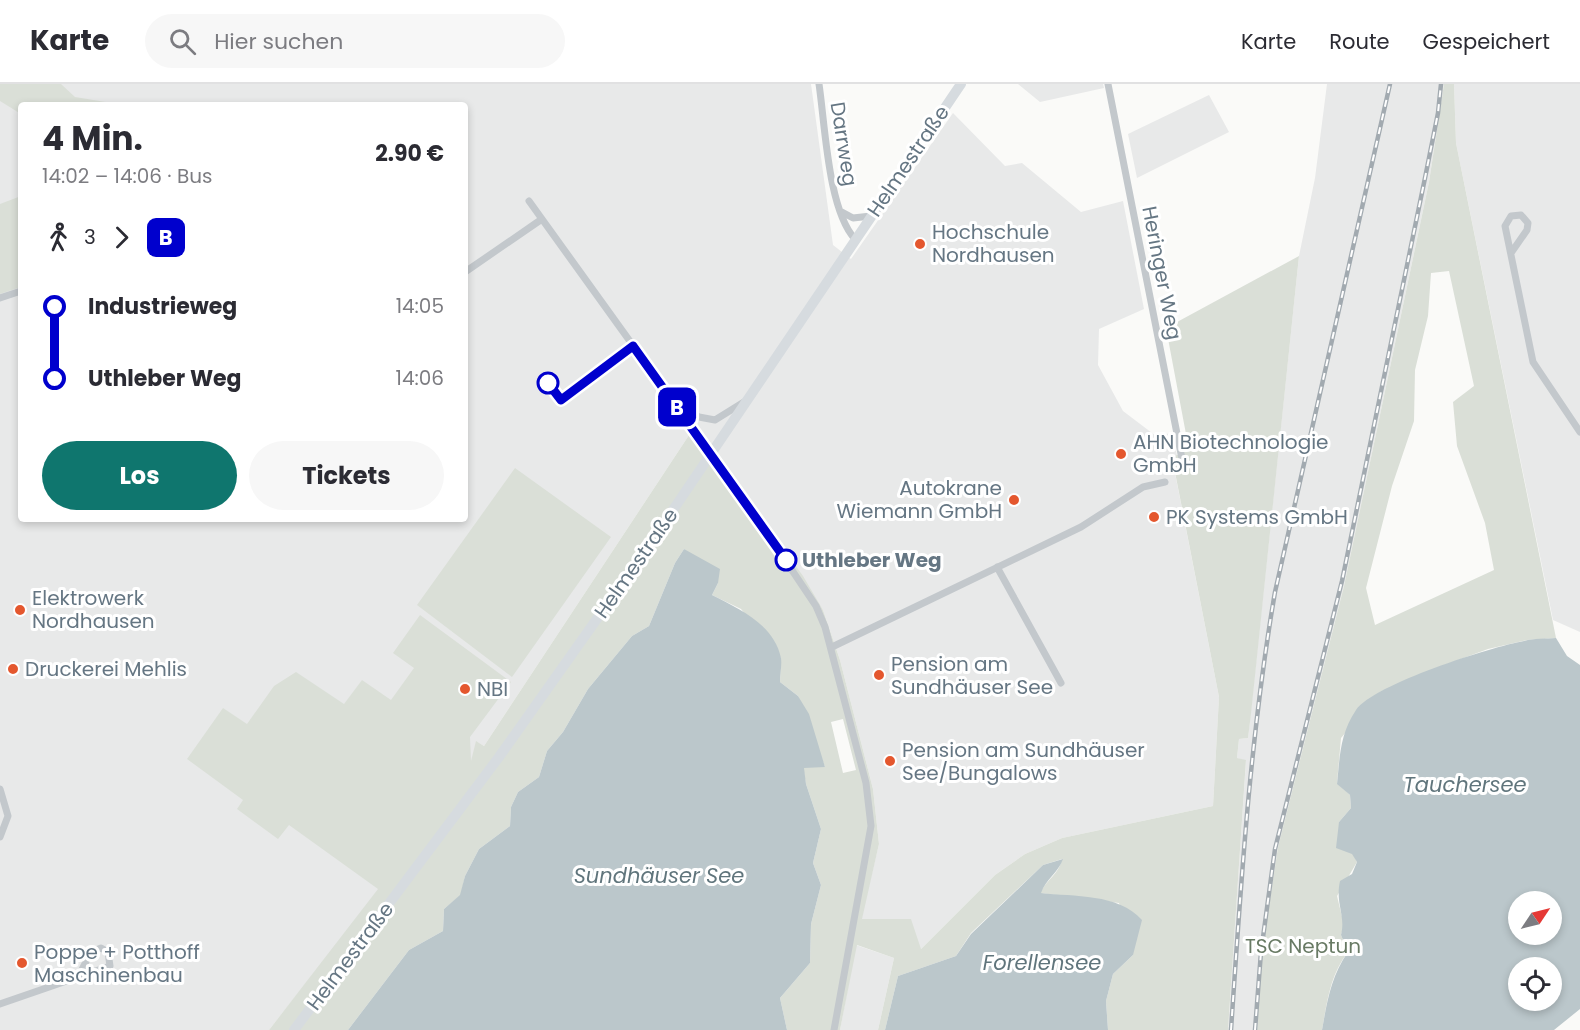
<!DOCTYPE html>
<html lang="de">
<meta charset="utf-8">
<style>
body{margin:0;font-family:Poppins,sans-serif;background:#f7f7f7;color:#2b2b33;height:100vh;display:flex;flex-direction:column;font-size:22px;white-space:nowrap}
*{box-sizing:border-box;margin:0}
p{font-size:20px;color:#7c7c81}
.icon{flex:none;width:33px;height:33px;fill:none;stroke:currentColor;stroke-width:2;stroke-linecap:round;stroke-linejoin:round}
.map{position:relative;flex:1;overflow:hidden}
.details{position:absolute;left:18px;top:18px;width:450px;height:420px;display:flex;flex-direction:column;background:#fff;border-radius:6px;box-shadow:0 3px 9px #0003}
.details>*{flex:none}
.badge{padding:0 12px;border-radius:9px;font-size:21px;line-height:39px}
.needle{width:39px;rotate:55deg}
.buttons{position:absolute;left:1508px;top:807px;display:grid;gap:12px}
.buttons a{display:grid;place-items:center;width:54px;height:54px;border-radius:50%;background:#fff;box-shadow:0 3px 9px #0003;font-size:30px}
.map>.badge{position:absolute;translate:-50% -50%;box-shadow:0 0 0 3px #fff}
.legs{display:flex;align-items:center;gap:9px;height:66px;padding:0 24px;font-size:20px}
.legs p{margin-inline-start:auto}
.head{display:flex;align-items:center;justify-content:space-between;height:102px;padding:0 24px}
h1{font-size:33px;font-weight:700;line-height:45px}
.action{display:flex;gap:12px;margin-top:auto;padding:12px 24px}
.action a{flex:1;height:69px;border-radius:36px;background:#0f766e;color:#fff;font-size:24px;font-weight:700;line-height:69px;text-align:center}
.action a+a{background:#f7f7f7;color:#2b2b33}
ul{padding:0 24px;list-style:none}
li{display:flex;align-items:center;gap:21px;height:72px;font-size:22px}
li i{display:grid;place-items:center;width:9px;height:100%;margin:0 8px;background:currentColor}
li i::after{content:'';width:15px;height:15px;margin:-8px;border:4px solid;border-radius:50%;background:#fff}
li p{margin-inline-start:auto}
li:first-child i{background:linear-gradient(#0000 50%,currentColor 0)}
li:last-child i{background:linear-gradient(currentColor 50%,#0000 0)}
header{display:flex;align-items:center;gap:36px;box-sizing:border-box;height:84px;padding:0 30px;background:#fff;border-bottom:2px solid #e1e1e2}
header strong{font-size:28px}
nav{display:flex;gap:33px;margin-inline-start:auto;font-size:21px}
.search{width:420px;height:54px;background:#f7f7f7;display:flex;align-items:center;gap:15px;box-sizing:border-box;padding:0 21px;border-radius:33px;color:#7c7c81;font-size:22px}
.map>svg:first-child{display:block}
.built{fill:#e8e9e9;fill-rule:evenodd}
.green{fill:#dadfd7;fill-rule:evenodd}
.water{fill:#bbc7cb;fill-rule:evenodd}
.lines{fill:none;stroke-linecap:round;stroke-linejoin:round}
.minor{stroke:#c3c8cc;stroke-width:7}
.primary{stroke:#d6dbdf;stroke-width:10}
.rail-casing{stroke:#a2aab0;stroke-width:4.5}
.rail{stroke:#fff;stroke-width:2;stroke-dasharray:7;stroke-linecap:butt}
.line-1-casing{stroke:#fff;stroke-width:14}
.line-1{stroke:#0000cd;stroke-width:9}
.poi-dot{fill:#e4572e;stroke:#fff;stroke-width:2}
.stop-1-dot{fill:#fff;stroke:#0000cd;stroke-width:3}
.labels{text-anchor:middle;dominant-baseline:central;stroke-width:6;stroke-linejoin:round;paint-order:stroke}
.street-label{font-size:20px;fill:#657683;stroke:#fff}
.poi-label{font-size:20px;fill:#657683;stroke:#fff;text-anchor:start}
.stop-label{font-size:20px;font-weight:bold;fill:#657683;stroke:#fff;text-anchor:start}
.park-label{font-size:20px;fill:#687a64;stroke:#fff}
.water-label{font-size:21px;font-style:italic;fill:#60757c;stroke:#fff}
</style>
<header>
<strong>Karte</strong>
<div class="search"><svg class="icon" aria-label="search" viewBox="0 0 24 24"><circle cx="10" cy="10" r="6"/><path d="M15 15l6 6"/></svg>Hier suchen</div>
<nav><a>Karte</a><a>Route</a><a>Gespeichert</a></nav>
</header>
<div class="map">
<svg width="1580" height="946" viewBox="0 0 1580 946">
<rect width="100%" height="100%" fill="#fafaf8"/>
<path class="built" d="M0,0H811L833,161L851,175L953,29L1005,82L1022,79L1081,128L1123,117L1144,225L1099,245L1098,281L1123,327L1156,352L1171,349L1177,371L1172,374L1219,613L1213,722L1062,754L1025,770L995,791L921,865L861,835L879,760L873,705L840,576L823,526L695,342L484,662L477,658L471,680L369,819L269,946H0ZM21,21H465V435H21Z
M1018,0H1103L1104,4L1040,18Z
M1327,0H1444L1429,98L1344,502L1278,763L1262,868L1257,946H1228L1246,677L1237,674L1239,655L1248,654L1299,172L1315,94Z
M1454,0H1580V548L1553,536L1456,59Z
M1209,11L1229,48L1137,94L1128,50Z
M856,861L894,874L878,946H840Z"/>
<path class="green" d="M0,0H61L75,13L124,21H21V30L0,17Z
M1444,0H1454L1456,59L1556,554L1527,556L1488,565L1431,586L1380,608L1341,654L1337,699L1350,711L1351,724L1339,738L1357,778L1337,812L1344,841L1341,851L1348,868C1330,891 1327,918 1322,946H1257L1262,868L1278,763L1344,502L1429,98ZM1449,187L1474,302L1453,318L1457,362L1485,439L1494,486L1375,541L1366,504L1392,402L1414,337L1415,286L1428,232L1431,189Z
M21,112V203L0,210V120Z
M1299,172L1251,630L1248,654L1239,655L1237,674L1246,676L1228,946H1108L1106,917L1113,890L1133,871L1119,819L1040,809C1047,795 1059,790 1062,775L1043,781L971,849L956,872L898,892L885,946H878L894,874L857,861L840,946H787L780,914L810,879L811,840L821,801L813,779L821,745L806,700L803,683H825L798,612L780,598L781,574L741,525L712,511L718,499L684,465L675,479L649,542L632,552L588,605L563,648L547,667L539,693L518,708L511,723L510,742L479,765L465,792L461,811L444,825L443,847L409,866L348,946H269L378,805L289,741L278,755L237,725L243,716L187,675L223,624L247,640L274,602L296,588L344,620L362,596L391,616L414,584L393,569L420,531L511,598L470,653L471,677L476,657L484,662L695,342L803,492L823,526L840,576L873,705L879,760L862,835H911L921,865L995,791L1025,770L1062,754L1213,722L1219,613L1172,373L1189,366L1166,244ZM843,635L856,686L843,689L831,638Z
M515,384L611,453L512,593L417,521Z"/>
<path class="water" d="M684,465L720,485L718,499L712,511C739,525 774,540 781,574C782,581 780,590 780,598L798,612L809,630L825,683L804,684L806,700L821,745L813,779L821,801L811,840L810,879L780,914L787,946H348L409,866L443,847L444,825L460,811L465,792L479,765L510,742L511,723L518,708L539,693L547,667L563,648L588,605L632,552L649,542L675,479Z
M1556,554L1567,572L1580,581V925L1554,946H1322C1327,918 1331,892 1348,868L1341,851C1346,832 1335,819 1340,797L1352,790L1357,778L1352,770L1336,764L1339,738L1351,724L1350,711L1337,700C1340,671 1340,650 1356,626C1374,600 1491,563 1524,557C1534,554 1546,555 1556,554ZM1518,818H1551V850H1518ZM1518,884H1551V916H1518Z
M1063,775C1058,789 1046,795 1041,809C1074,813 1118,809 1142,836L1133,871L1113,890L1106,917L1108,946H885L898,892L956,872L971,850L1043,781Z"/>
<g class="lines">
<path class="minor" d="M819,0C825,40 828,126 855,155
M1108,0L1184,385
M529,117L755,431L816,522L825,543L866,699L871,742L834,946
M840,127L853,134L871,132
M1511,169L1527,146L1528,139L1521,131L1511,132L1505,142L1533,278L1580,348
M465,188L542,135
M0,214L21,207
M679,323L699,333L715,336L744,318
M997,483L1061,599
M832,563L1081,443L1143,403L1165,398
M0,705L8,732L0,753
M0,920L110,882L108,868L101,864L91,868L78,893"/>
<path class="primary" d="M294,946L499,673L650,460L961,0"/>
<defs>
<path id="rail" d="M1231,946C1241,799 1250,653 1275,508L1390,0
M1255,946L1261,868L1275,765L1342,497L1425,94L1438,29L1441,0"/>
</defs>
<use href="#rail" class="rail-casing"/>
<use href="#rail" class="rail"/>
</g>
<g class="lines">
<defs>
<path id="line-1" d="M548,299L561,316L633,262L786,476"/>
</defs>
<use href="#line-1" class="line-1-casing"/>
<use href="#line-1" class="line-1"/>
</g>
<g class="poi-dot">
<circle cx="920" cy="160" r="6"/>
<circle cx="1121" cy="370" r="6"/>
<circle cx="1014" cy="416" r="6"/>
<circle cx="1154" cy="433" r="6"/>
<circle cx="20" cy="526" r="6"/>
<circle cx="13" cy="585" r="6"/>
<circle cx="879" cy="591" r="6"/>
<circle cx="465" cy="605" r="6"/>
<circle cx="890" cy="677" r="6"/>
<circle cx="22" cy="879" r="6"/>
</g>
<g class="stop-1-dot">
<circle cx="548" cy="299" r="10"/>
<circle cx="786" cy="476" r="10"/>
</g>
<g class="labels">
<g class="street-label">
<text transform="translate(844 60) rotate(81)">Darrweg</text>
<text transform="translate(908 77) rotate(-56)">Helmestraße</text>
<text transform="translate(1162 189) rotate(79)">Heringer Weg</text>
<text transform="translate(636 479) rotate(-55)">Helmestraße</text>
<text transform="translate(350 872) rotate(-53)">Helmestraße</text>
</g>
<g class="poi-label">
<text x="932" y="148">Hochschule<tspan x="932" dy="23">Nordhausen</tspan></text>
<text x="1133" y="358">AHN Biotechnologie<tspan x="1133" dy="23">GmbH</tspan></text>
<text x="1002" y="404" text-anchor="end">Autokrane<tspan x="1002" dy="23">Wiemann GmbH</tspan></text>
<text x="1166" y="433">PK Systems GmbH</text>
<text x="32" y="514">Elektrowerk<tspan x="32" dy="23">Nordhausen</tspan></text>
<text x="891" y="580">Pension am<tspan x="891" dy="23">Sundhäuser See</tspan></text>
<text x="25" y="585">Druckerei Mehlis</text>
<text x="477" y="605">NBI</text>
<text x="902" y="666">Pension am Sundhäuser<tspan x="902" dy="23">See/Bungalows</tspan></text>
<text x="34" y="868">Poppe + Potthoff<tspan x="34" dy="23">Maschinenbau</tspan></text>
</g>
<g class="stop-label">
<text x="802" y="476">Uthleber Weg</text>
</g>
<g class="park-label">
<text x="1303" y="862">TSC Neptun</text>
</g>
<g class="water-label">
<text x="1465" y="700">Tauchersee</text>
<text x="659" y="791">Sundhäuser See</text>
<text x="1042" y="878">Forellensee</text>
</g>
</g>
</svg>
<div class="buttons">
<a><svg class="needle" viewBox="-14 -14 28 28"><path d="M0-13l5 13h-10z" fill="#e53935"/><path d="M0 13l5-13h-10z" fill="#7c7c81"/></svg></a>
<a><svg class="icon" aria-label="locate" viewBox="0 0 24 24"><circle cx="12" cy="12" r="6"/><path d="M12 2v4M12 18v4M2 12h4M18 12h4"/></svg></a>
</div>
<b class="badge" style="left:677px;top:323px;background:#0000cd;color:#fff">B</b>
<section class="details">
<div class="head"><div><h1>4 Min.</h1><p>14:02 – 14:06 · Bus</p></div><b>2.90 €</b></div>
<div class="legs"><svg class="icon" aria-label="walk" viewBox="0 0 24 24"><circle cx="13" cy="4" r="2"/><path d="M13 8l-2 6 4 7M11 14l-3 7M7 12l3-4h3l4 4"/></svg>3<svg class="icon" aria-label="forward" viewBox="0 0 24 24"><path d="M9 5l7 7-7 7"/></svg><b class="badge" style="background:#0000cd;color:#fff">B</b></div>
<ul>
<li><i style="color:#0000cd"></i><b>Industrieweg</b><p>14:05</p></li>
<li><i style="color:#0000cd"></i><b>Uthleber Weg</b><p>14:06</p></li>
</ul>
<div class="action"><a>Los</a><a>Tickets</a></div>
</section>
</div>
